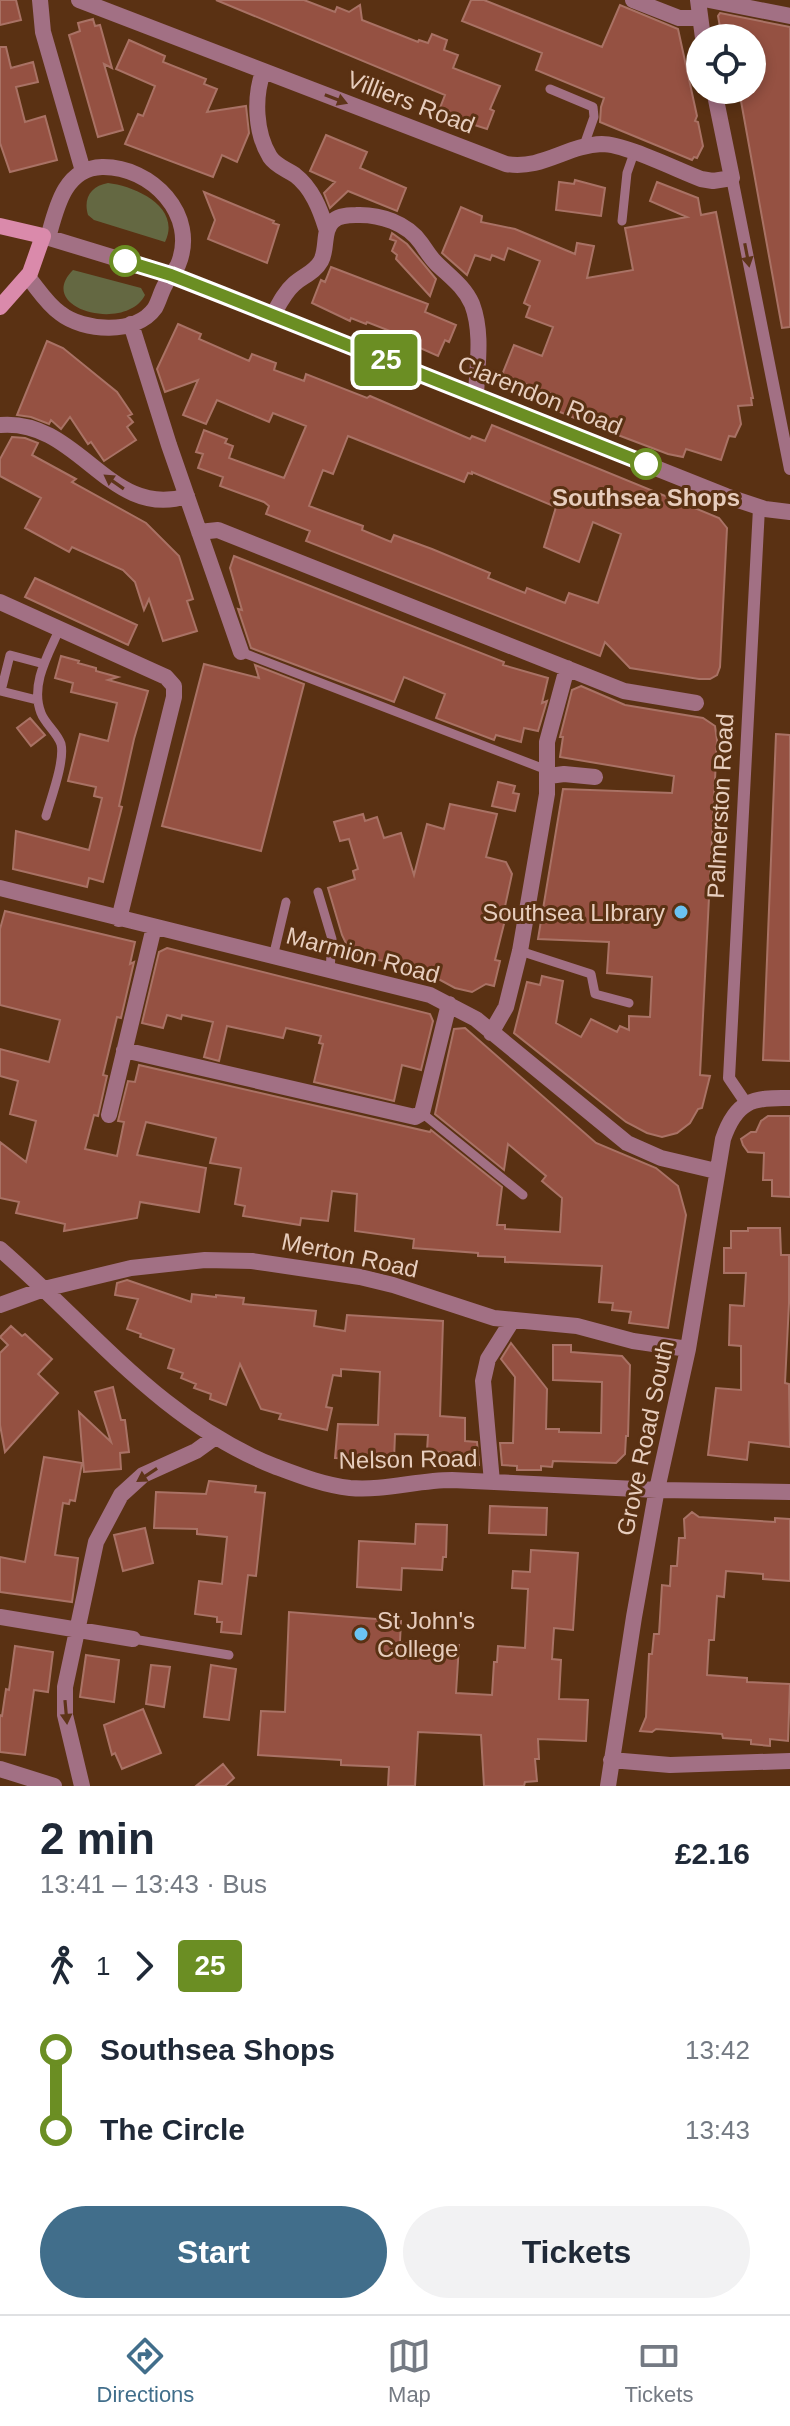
<!DOCTYPE html>
<meta charset="utf-8">
<style>
body{margin:0;font-family:Helvetica,sans-serif;background:#f2f2f3;color:#1f2937;height:100vh;display:flex;flex-direction:column;font-size:30px;white-space:nowrap}
*{box-sizing:border-box;margin:0}
p{font-size:26px;color:#747a83}
.icon{flex:none;width:44px;height:44px;fill:none;stroke:currentColor;stroke-width:2;stroke-linecap:round;stroke-linejoin:round}
.map{position:relative;height:1786px;overflow:hidden}
.sheet{display:flex;flex-direction:column;background:#fff;flex:1}
.sheet>*{flex:none}
.badge{padding:0 16px;border-radius:6px;font-size:28px;line-height:52px}
.tools{position:absolute;left:686px;top:24px;display:grid;gap:16px}
.tools a{display:grid;place-items:center;width:80px;height:80px;border-radius:50%;background:#fff;box-shadow:0 4px 12px #0003;font-size:40px}
.map>.badge{position:absolute;translate:-50% -50%;box-shadow:0 0 0 4px #fff}
.legs{display:flex;align-items:center;gap:12px;height:88px;padding:0 40px;font-size:26px}
.legs p{margin-inline-start:auto}
.headline{display:flex;align-items:center;justify-content:space-between;height:136px;padding:0 40px}
h1{font-size:44px;font-weight:600;line-height:60px}
.cta{display:flex;gap:16px;margin-top:auto;padding:16px 40px}
.cta a{flex:1;height:92px;border-radius:48px;background:#416e8b;color:#fff;font-size:32px;font-weight:600;line-height:92px;text-align:center}
.cta a+a{background:#f2f2f3;color:#1f2937}
ul{padding:0 40px;list-style:none}
li{display:flex;align-items:center;gap:28px;height:80px;font-size:30px}
li i{display:grid;place-items:center;width:12px;height:100%;margin:0 10px;background:currentColor}
li i::after{content:'';width:20px;height:20px;margin:-10px;border:6px solid;border-radius:50%;background:#fff}
li p{margin-inline-start:auto}
li:first-child i{background:linear-gradient(#0000 50%,currentColor 0)}
li:last-child i{background:linear-gradient(currentColor 50%,#0000 0)}
.menu{display:flex;justify-content:space-around;align-items:center;height:112px;border-top:2px solid #e0e1e3;background:#fff;font-size:22px;color:#747a83}
.menu a{display:grid;justify-items:center;gap:4px}
.menu .active{color:#416e8b}
.map>svg:first-child{display:block}
.garden{fill:#646842}
.building{fill:#955142;stroke:#a97265;stroke-width:2;fill-rule:evenodd}
.lines{fill:none;stroke-linecap:round;stroke-linejoin:round}
.service{stroke:#a27084;stroke-width:9}
.pedestrian{stroke:#a27084;stroke-width:12}
.minor{stroke:#a27084;stroke-width:16}
.secondary{stroke:#da8aab;stroke-width:16}
.oneway{fill:#5e3419}
.line-1-casing{stroke:#fff;stroke-width:18}
.line-1{stroke:#6b8e23;stroke-width:12}
.stop-1-dot{fill:#fff;stroke:#6b8e23;stroke-width:4}
.poi-dot{fill:#6bc3f2;stroke:#5a3113;stroke-width:3}
.labels{text-anchor:middle;dominant-baseline:central;stroke-width:6;stroke-linejoin:round;paint-order:stroke}
.street-label{font-size:24px;fill:#e7cdbd;stroke:#5a3113}
.stop-label{font-size:24px;font-weight:bold;fill:#e7cdbd;stroke:#5a3113}
.poi-label{font-size:24px;fill:#e7cdbd;stroke:#5a3113;text-anchor:end}
</style>
<div class="map">
<svg width="790" height="1786" viewBox="0 0 790 1786">
<rect width="100%" height="100%" fill="#5a3113"/>
<path class="garden" d="M108,183C135,186 182,207 165,242L94,220L88,215C83,198 91,186 108,183Z
M73,270L141,288L145,295C126,333 34,309 73,270Z"/>
<path class="building" d="M0,0H16L21,20L0,25Z
M216,0H304L335,12L337,7L349,12L360,5L362,20L418,42L419,40L428,43L432,34L447,40L444,50L458,55L453,68L500,86L490,109L494,111L487,129L446,116L449,111L440,108L445,95Z
M471,0H484L602,47L620,5L678,29L697,116L695,121L698,122L703,146L697,158L694,157L692,160L600,122L601,107L604,98L536,70L542,53L462,21Z
M720,13L790,27V327L782,328L739,90H752V38H722L718,16Z
M93,19L95,26L100,25L112,68L104,64L123,130L98,137L69,35L80,31L78,23Z
M129,40L165,56L163,62L206,79L204,84L217,89L207,112L246,106L249,133L237,162L222,155L213,177L125,144L138,114L143,116L155,86L116,69Z
M0,47H6L11,68L33,62L38,82L16,87L25,122L45,116L57,160L10,172L0,143Z
M326,135L367,152L360,168L406,188L397,211L348,191L330,208L324,193L335,182L310,171Z
M575,180L605,188L601,216L556,210L559,182L574,184Z
M657,182L698,198L701,215L716,212L753,398H751L752,405L738,406L741,424L735,437L729,436L721,460L686,449L683,457L668,454L594,426L555,410L560,397L502,375L514,345L542,356L553,327L526,317L530,306L524,303L540,261L508,248L504,260L492,255L490,260L475,255L467,275L442,253L461,207L482,216L481,222L515,229L575,254L577,243L594,246L587,278L633,270L625,228L687,217L650,201Z
M204,192L274,221L273,223L279,225L267,263L208,239L215,220Z
M392,233L407,244L436,279L430,296L396,259L397,255L392,251L396,241L390,239Z
M331,267L428,304L425,312L456,325L449,342L445,340L438,356L411,344L413,340L367,322L366,324L351,318L350,321L312,303L321,280L325,282Z
M178,324L201,334L199,339L249,361L252,354L265,359L276,363L274,370L304,381L306,374L367,398L370,396L470,439L472,436L485,441L492,425L719,518L727,528L720,667L717,675L710,679H699L630,668L605,642L600,656L306,541L310,531L266,514L269,506L264,502L220,486L223,477L198,468L203,454L196,452L204,430L227,439L225,443L233,446L229,458L284,478L306,426L273,413L269,422L217,400L206,424L183,415L198,380L165,392L157,369ZM348,436L464,482L468,473L472,474V472L556,507L544,547L579,562L593,522L621,534L598,603L569,593L565,603L527,588L525,593L488,578L490,573L432,549L394,535L391,542L362,530L363,526L309,506L323,470L333,474Z
M47,341L63,348L117,392L132,414L128,416L133,422L127,427L136,440L104,461L91,442L88,444L70,417L61,429L51,420L49,424L31,417L17,415Z
M12,437L25,438L38,443L32,455L76,479L72,482L146,523L179,556L193,599L187,601L197,631L163,641L149,599L144,610L135,582L123,570L72,547L69,552L25,528L41,498L0,476V459Z
M234,556L504,662L503,665L548,678L542,703L547,701L538,731L524,728L521,742L496,735L494,740L436,718L445,694L404,677L394,702L251,648L238,609L242,610L230,568Z
M35,578L137,625L128,645L25,597Z
M61,656L79,661L78,663L96,668V671L118,677L108,680L148,691L134,739L119,806L122,807L103,882L89,878L87,887L13,869L16,831L89,850L102,798L94,796L96,787L68,781L80,734L108,741L117,703L71,692L73,683L55,678Z
M204,664L259,678L255,665L304,684L261,851L162,826Z
M581,686L625,705L703,718L715,726L717,740L700,1075L710,1076L702,1108L698,1109L690,1123L677,1133L662,1137L647,1133L626,1122L514,1033L527,982L540,985L542,976L563,981L556,1023L581,1037L591,1019L617,1032L620,1026L629,1030V1016L650,1017L652,977L607,973L609,942L538,939L563,789L672,793L674,776L560,757L563,737H560L572,690Z
M30,718L45,735L31,746L17,728Z
M776,734L790,735V1061L763,1060Z
M498,782L515,786L513,793L519,794L515,811L492,806Z
M450,804L497,814L486,857L506,862L512,874L504,911L507,912L495,960L500,961L494,986L486,984L472,992L455,988L431,975L392,963L351,954L342,935L328,888L355,879L353,871L358,869L349,839L340,841L334,822L363,814L365,821L377,817L384,838L401,833L414,875L427,824L444,829Z
M5,911L135,942L130,964L134,962L121,1018L117,1017L103,1075L107,1076L98,1116L94,1115L85,1149L117,1156L124,1122L118,1121L128,1081L135,1082L139,1065L430,1132L431,1130L502,1187L497,1225H505V1229L560,1232L562,1198L542,1181L546,1176L508,1144L504,1170L435,1114L454,1029L465,1028L596,1143L656,1168L678,1186L686,1215L668,1328L629,1323L631,1312L612,1310L613,1303L599,1302L602,1266L505,1262V1257L478,1256V1253L413,1248L414,1239L355,1231L357,1194L332,1191L328,1221L301,1218L300,1225L243,1216L245,1206L235,1204L241,1168L210,1163L216,1138L146,1122L137,1155L206,1168L199,1212L140,1202L137,1218L64,1231L65,1224L16,1213L19,1202L0,1198V1142L26,1162L36,1121L10,1114L18,1081L0,1076V1049L49,1062L60,1020L0,1005V929Z
M167,948L430,1014L433,1021L421,1070L402,1065L394,1101L314,1082L323,1044L319,1043L321,1036L286,1028L283,1038L227,1026L219,1061L204,1057L213,1022L182,1015L181,1019L167,1015L163,1028L142,1023L159,952Z
M768,1116H790V1197L772,1196V1180H763L764,1153L748,1152L743,1145L741,1139L751,1132H756L761,1121Z
M748,1228H780L781,1255H789V1303L785,1383L789,1384L790,1447L749,1442L747,1460L708,1455L716,1388L741,1390V1346L729,1345L730,1305L744,1306L746,1273H724V1248H731V1231H748Z
M127,1280L191,1302L192,1294L216,1297V1295L244,1298L243,1304L316,1311L314,1326L345,1331L347,1315L443,1321L440,1416L465,1418V1441L477,1442L479,1465H466V1459L441,1458V1452L427,1451L428,1435L395,1434L394,1460L335,1458L338,1424L378,1425L380,1372L341,1369V1376L333,1375L326,1407L332,1408L327,1430L279,1419L281,1414L261,1409L240,1364L226,1405L210,1399L211,1394L194,1388L196,1384L181,1378L183,1373L168,1368L174,1349L140,1337L141,1334L127,1329L138,1299L115,1295L117,1283Z
M11,1326L22,1336L25,1334L52,1359L38,1374L58,1393L5,1452L0,1425V1353L8,1345L0,1337Z
M511,1343L547,1389L546,1429H559V1432L601,1433L602,1382L553,1380V1345H571V1352L622,1356L630,1365L628,1436H626L625,1454L616,1463L553,1461L552,1467L541,1466V1470H517V1466L502,1465L500,1443H513L515,1377L501,1359Z
M113,1387L121,1420H125L129,1452L120,1453L121,1469L84,1472L79,1412L111,1442L95,1392Z
M44,1457L82,1463L75,1501L70,1500L69,1504L63,1503L55,1555L78,1558L72,1602L0,1592V1557L25,1562Z
M209,1481L256,1486L255,1492L265,1493L256,1576L248,1575L241,1634L221,1632L222,1622H217V1617L195,1614L199,1581L222,1584L227,1537L197,1534V1529L154,1528L156,1492L206,1494Z
M490,1506L547,1508L546,1535L489,1533Z
M692,1512L699,1517L775,1522V1518L790,1519V1581L763,1579V1574L726,1571L724,1597L717,1596L714,1640H709L707,1675L747,1678V1682L790,1684L788,1741L770,1739V1746L751,1744V1740L723,1738L722,1734L656,1729L652,1732L640,1731L646,1717L649,1654H652L654,1634H659L662,1585L670,1586L671,1566H677L679,1538H685L684,1519Z
M416,1524L447,1525L446,1557H443L442,1570L402,1568L401,1590L357,1587L359,1541L415,1544Z
M145,1528L153,1563L123,1571L114,1535Z
M531,1550L578,1553L573,1630L554,1628L552,1659L561,1660L559,1699L588,1700L586,1741L538,1739L539,1759H535L537,1781L525,1782L524,1786H484L481,1735L418,1732L415,1786H388L389,1767L341,1765V1760L258,1755L261,1711L285,1712L289,1612L401,1621L400,1641L403,1643L459,1645L456,1693L492,1695L494,1662H497L498,1646L525,1648L528,1589L512,1588L513,1571L530,1572Z
M15,1646L53,1652L48,1692L34,1690L25,1755L0,1752V1715L2,1716L6,1689L9,1690Z
M86,1655L119,1660L114,1702L80,1697Z
M151,1665L170,1667L164,1707L146,1704Z
M211,1665L236,1669L229,1720L204,1717Z
M143,1709L161,1753L122,1769L115,1753L112,1755L104,1725Z
M223,1764L234,1778L225,1786H196Z"/>
<g class="lines">
<path class="service" d="M550,89L593,107L594,117L583,148
M622,221L627,173L634,153
M241,652L547,770
M37,700L1,691L10,655L44,664
M46,816C51,798 65,761 61,744C57,732 45,724 41,713C30,685 48,655 59,630
M318,892L332,939L330,971
M520,951L591,974L595,994L629,1003
M273,957L286,902
M422,1113L523,1195
M133,1639L229,1655"/>
<path class="pedestrian" d="M732,178L790,469
M746,1103L729,1078L759,508"/>
<path class="minor" d="M40,0L43,32L83,171
M79,0L506,164C543,170 567,145 602,144C625,144 677,170 701,179L713,181L732,178L714,90
M633,0L679,18H699
M698,0L703,38
M709,0L790,16
M263,72C254,97 255,133 270,157C276,166 286,169 295,175C312,188 320,209 326,228
M43,236L171,275L726,496L765,509L790,512
M28,277C38,289 47,304 60,313C84,332 136,335 155,308C159,301 161,292 165,285C168,278 174,272 178,265C199,215 151,166 102,167C64,168 56,209 48,238
M273,315C279,304 284,293 294,284C303,276 315,272 321,261C328,248 322,230 333,221C338,216 349,215 356,215C380,214 407,223 421,243C426,250 430,257 436,263C449,276 464,286 472,304C483,333 477,366 476,396
M131,324L169,445L241,652
M0,425C79,418 109,521 187,496
M199,532L218,530L624,691L696,703
M0,602L166,677L174,686V697L119,919
M549,776L564,774L595,777
M0,888L430,995L476,1019L627,1143L661,1158L716,1171
M491,1033L506,1007L520,951L547,794V742L567,668
M124,1050L415,1117L422,1113L449,1004
M109,1115L154,927
M0,1249C89,1326 161,1421 274,1466C298,1475 323,1485 350,1488C384,1491 418,1480 452,1480L657,1490L790,1492
M0,1305L44,1289L131,1268L205,1260L252,1261L360,1277L393,1285L494,1318L577,1326L633,1341L688,1349
M492,1482L483,1381L488,1359L512,1321
M0,1617L133,1639
M611,1760L670,1765L790,1761
M0,1769L54,1786
M82,1786L65,1715V1687L96,1542L121,1495L143,1475L196,1451L214,1438
M608,1786L634,1617L656,1494L688,1349L723,1139C736,1101 752,1097 790,1098"/>
<path class="secondary" d="M0,226L43,236L30,273L0,307"/>
</g>
<defs><path id="oneway-solid" d="M-6-.8H1V-3.2L6.5 0L1 3.2V.8H-6Z" transform="scale(2)"/></defs>
<g class="oneway">
<use href="#oneway-solid" transform="translate(336 99) rotate(21)"/>
<use href="#oneway-solid" transform="translate(747 255) rotate(79)"/>
<use href="#oneway-solid" transform="translate(114 482) rotate(-145)"/>
<use href="#oneway-solid" transform="translate(147 1475) rotate(147)"/>
<use href="#oneway-solid" transform="translate(66 1712) rotate(85)"/>
</g>
<g class="lines">
<defs>
<path id="line-1" d="M125,261L171,275L222,295L646,464"/>
</defs>
<use href="#line-1" class="line-1-casing"/>
<use href="#line-1" class="line-1"/>
</g>
<g class="stop-1-dot">
<circle cx="125" cy="261" r="14"/>
<circle cx="646" cy="464" r="14"/>
</g>
<g class="poi-dot">
<circle cx="681" cy="912" r="8"/>
<circle cx="361" cy="1634" r="8"/>
</g>
<g class="labels">
<g class="street-label">
<text transform="translate(411 102) rotate(21)">Villiers Road</text>
<text transform="translate(540 395) rotate(22)">Clarendon Road</text>
<text transform="translate(720 806) rotate(-87)">Palmerston Road</text>
<text transform="translate(363 955) rotate(15)">Marmion Road</text>
<text transform="translate(350 1255) rotate(12)">Merton Road</text>
<text transform="translate(645 1438) rotate(-78)">Grove Road South</text>
<text transform="translate(408 1459) rotate(-1)">Nelson Road</text>
</g>
<g class="stop-label">
<text x="646" y="497">Southsea Shops</text>
</g>
<g class="poi-label">
<text x="665" y="912">Southsea LIbrary</text>
<text x="377" y="1620" text-anchor="start">St John's<tspan x="377" dy="28">College</tspan></text>
</g>
</g>
</svg>
<div class="tools">
<a><svg class="icon" aria-label="locate" viewBox="0 0 24 24"><circle cx="12" cy="12" r="6"/><path d="M12 2v4M12 18v4M2 12h4M18 12h4"/></svg></a>
</div>
<b class="badge" style="left:386px;top:360px;background:#6b8e23;color:#fff">25</b>
</div>
<section class="sheet">
<div class="headline"><div><h1>2 min</h1><p>13:41 – 13:43 · Bus</p></div><b>£2.16</b></div>
<div class="legs"><svg class="icon" aria-label="walk" viewBox="0 0 24 24"><circle cx="13" cy="4" r="2"/><path d="M13 8l-2 6 4 7M11 14l-3 7M7 12l3-4h3l4 4"/></svg>1<svg class="icon" aria-label="forward" viewBox="0 0 24 24"><path d="M9 5l7 7-7 7"/></svg><b class="badge" style="background:#6b8e23;color:#fff">25</b></div>
<ul>
<li><i style="color:#6b8e23"></i><b>Southsea Shops</b><p>13:42</p></li>
<li><i style="color:#6b8e23"></i><b>The Circle</b><p>13:43</p></li>
</ul>
<div class="cta"><a>Start</a><a>Tickets</a></div>
</section>
<nav class="menu">
<a class="active"><svg class="icon" aria-label="directions" viewBox="0 0 24 24"><path d="M12 3l9 9-9 9-9-9zM9 14v-3h6M13 9l2 2-2 2"/></svg>Directions</a>
<a><svg class="icon" aria-label="map" viewBox="0 0 24 24"><path d="M3 6l6-2 6 2 6-2v14l-6 2-6-2-6 2zM9 4v14M15 6v14"/></svg>Map</a>
<a><svg class="icon" aria-label="tickets" viewBox="0 0 24 24"><path d="M3 7h18v10H3zM15 7v10"/></svg>Tickets</a>
</nav>
